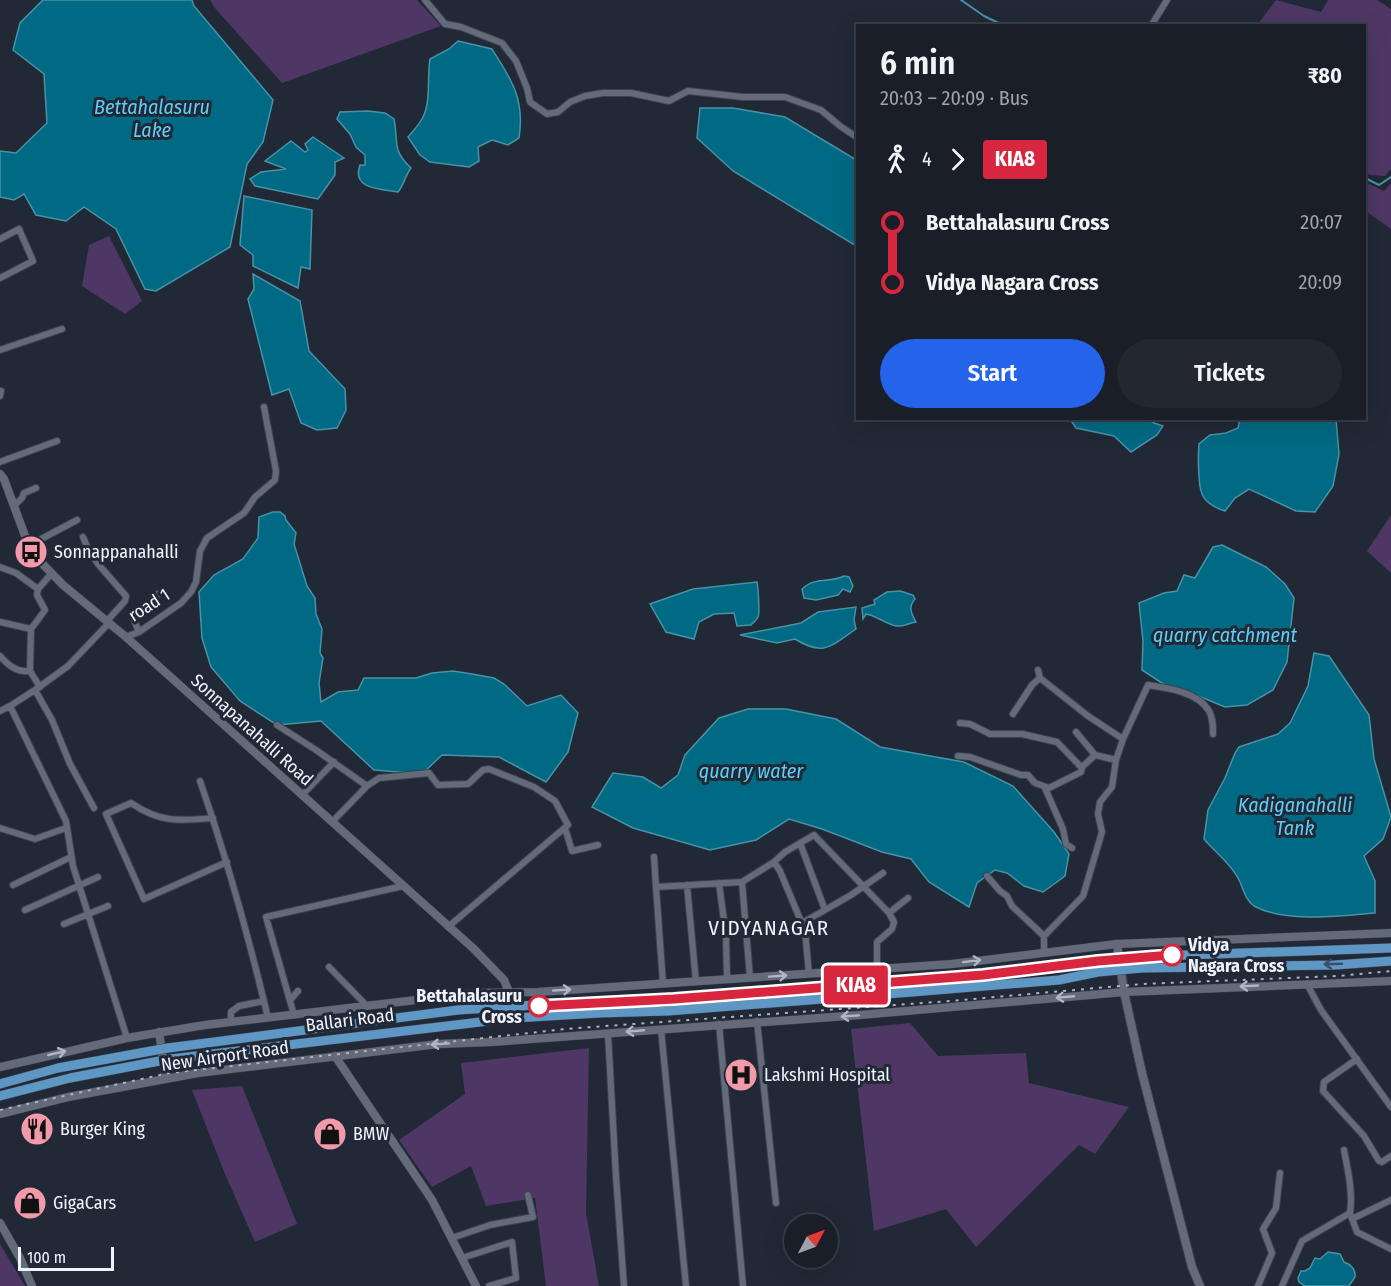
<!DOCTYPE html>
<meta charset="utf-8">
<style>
body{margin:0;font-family:"Fira Sans Condensed",sans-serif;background:#222730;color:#f1f3f6;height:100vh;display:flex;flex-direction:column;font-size:22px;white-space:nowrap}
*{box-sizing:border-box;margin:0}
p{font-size:20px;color:#9fa2a8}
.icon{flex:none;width:33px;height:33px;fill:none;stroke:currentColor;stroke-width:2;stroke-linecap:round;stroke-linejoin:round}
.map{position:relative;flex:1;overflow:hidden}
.side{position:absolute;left:856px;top:24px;width:510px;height:396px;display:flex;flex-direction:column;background:#191e28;border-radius:0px;box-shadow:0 6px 24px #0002,0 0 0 2px #373c45}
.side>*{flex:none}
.badge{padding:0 12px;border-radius:4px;font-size:21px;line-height:39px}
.needle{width:39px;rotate:49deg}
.controls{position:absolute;left:784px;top:1214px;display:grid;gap:12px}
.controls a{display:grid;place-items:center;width:54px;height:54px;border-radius:50%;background:#191e28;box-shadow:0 6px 24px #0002,0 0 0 2px #373c45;font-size:30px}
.scale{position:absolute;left:18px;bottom:15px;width:96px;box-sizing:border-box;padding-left:6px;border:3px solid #eff3fd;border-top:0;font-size:16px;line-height:21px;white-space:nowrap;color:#eff3fd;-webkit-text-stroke:4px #212836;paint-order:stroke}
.map>.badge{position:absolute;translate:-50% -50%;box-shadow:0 0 0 3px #fff}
.legs{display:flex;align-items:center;gap:9px;height:66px;padding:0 24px;font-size:20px}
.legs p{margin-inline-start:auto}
.headline{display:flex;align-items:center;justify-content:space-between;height:102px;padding:0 24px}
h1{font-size:33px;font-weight:600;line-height:45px}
.cta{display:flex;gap:12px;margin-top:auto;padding:12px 24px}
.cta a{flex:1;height:69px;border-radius:36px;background:#2563eb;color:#fff;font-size:24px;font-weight:600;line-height:69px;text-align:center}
.cta a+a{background:#222730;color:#f1f3f6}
ul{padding:0 24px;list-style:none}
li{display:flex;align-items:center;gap:21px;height:60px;font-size:22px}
li i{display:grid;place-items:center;width:9px;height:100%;margin:0 8px;background:currentColor}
li i::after{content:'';width:15px;height:15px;margin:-8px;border:4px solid;border-radius:50%;background:#191e28}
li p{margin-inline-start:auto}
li:first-child i{background:linear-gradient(#0000 50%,currentColor 0)}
li:last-child i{background:linear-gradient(currentColor 50%,#0000 0)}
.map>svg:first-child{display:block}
.green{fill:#4e3764}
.water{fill:#006984;stroke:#4892a8;stroke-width:1.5}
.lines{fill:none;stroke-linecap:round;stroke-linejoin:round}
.stream{stroke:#4892a8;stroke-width:2}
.minor-casing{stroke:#3d424e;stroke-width:8}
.tertiary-casing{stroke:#3d424e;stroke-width:9}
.secondary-casing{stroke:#3d424e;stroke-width:10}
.trunk-casing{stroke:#3d424e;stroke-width:10}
.minor{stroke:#636b7b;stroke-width:6}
.tertiary{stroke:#636b7b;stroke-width:8}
.secondary{stroke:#636b7b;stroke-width:8}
.trunk{stroke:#5e96c4;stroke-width:9}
.rail{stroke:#aeb3be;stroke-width:2;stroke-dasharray:3 6;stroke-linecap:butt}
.trunk-bridge-casing{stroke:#3d424e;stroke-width:10;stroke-linecap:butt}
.trunk-bridge{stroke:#5e96c4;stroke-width:9}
.oneway{stroke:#b0b6c2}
.oneway2{stroke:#364e68}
.line-1-casing{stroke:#fff;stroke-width:14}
.line-1{stroke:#d7263d;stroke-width:9}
.stop-1-dot{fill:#fff;stroke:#d7263d;stroke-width:3}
.labels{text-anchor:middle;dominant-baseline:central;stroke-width:6;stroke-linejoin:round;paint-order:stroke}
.poi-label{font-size:18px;fill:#eff3fd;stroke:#212836;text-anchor:start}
.street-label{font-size:18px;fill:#eff3fd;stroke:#212836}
.stop-label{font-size:18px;font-weight:bold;fill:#eff3fd;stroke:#212836;text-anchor:start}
.water-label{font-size:20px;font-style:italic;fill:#5dcef5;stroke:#212836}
.quarter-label{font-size:21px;letter-spacing:1.5px;fill:#eff3fd;stroke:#212836}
</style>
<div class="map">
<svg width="1391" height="1286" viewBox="0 0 1391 1286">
<rect width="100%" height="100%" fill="#212836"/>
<path class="green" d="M210,0H417L441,26L282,83L214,7Z
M1276,0L1321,12L1328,0H1377L1391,9V169L1385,176L1370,175L1365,172V26L1257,25Z
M1365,182L1384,191L1391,183V229L1367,212L1365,214Z
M109,236L142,301L125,314L82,286L89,245Z
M1391,515V573L1367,551Z
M910,1023L938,1056L1026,1053L1029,1083L1129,1107L1095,1154L1079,1145L976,1247L946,1209L874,1231L851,1029Z
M589,1048L586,1213L599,1286H546L535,1198L486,1206L471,1166L432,1187L399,1140L465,1094L461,1063Z
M242,1086L297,1224L255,1242L225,1174L192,1090Z
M0,1244L25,1286H0Z"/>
<path class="water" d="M43,0H192L194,6L273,100L263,142L247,164L230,247L156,291L145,289L116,229L84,207L66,221L36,215L24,194L14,200L0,197V151L16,153L47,123L44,74L13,50L20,23Z
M458,41L492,49C512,80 525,100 519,138L508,145L492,140L478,147L479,161L469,167L430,162L420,155L408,137C413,131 420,124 423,117C431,102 427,76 430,59L449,49Z
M700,108H733L785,117L858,161V245L853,244L733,171L697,138Z
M368,111L385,113L394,119C399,143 391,149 411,168C405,176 404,185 398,192C382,189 351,190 360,165H365V155L356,147L350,134L337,119L340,112Z
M313,137L344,158L335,162V175L318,199L255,186L250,179L261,172L286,169L265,161L291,141L305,152L308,150L305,144Z
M244,196L312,210L310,269L301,267L298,288L253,266V255L240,245Z
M253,274L300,301L309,351L345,389L346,410L337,428L317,430L301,423L289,389L272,395L248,299L254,289Z
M1240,418L1336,419L1339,454L1333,486L1315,512L1296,511L1249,489L1235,498L1225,511C1216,508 1205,502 1202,494C1198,485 1198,455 1199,444L1210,435L1226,433L1238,428Z
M1070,419H1148L1154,423L1163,426L1157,435L1131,452L1114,436L1076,428Z
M273,512H280L285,516L286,520L296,533L294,544L307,586L315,598L316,614L322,629L320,653L323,658L319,683L321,702L338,692L358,690L364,678H416L432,673L453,671L472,674L494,678L504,684L527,706L561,695L578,713L568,752L546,782L499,757L442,755L422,774L374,770L321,721L277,725L240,701L211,667L202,638L199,592L214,575L243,559L258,538L259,517Z
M1222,545L1266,567L1285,584L1294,598L1287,662L1273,690L1247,705L1225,707L1196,695L1165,685L1142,670L1143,641L1139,603L1164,593L1177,591L1184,575L1195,578L1213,547Z
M844,576L849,577L853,586L850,592L843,589L838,595L816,600L804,598L802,589C815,576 832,583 844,576Z
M757,582C758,586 760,613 758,617C756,621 753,623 751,625L737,626L734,613L714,614L699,622L694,639L666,632L650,604L693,589Z
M900,591L913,595L915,599C908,607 911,613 916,622C908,623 904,627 896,626C886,624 877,616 866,614L863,619L862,608L875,604L874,600L887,592Z
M856,607L854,620L856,629C831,646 824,657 795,639L777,643L740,635L801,623L818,612Z
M1314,653L1329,656L1369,715L1374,759L1391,817L1383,839L1364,856L1375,881V913C1341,916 1285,923 1254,906C1245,900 1243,887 1238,878C1230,863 1215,852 1204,839L1208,810L1225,778L1235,753L1239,747L1278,734L1290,723L1308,686Z
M748,709H786L836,719L880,747L964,762L1013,786L1054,832L1069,854L1065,876L1043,892L1024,886L1007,873L995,870L977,883L969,907L929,882L911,859L882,852L822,829L789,819L756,840L710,850L633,828L592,807L613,773L643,777L661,788L678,775L685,755L719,718Z
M1328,1252L1340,1254L1344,1262C1350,1264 1356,1269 1355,1277L1349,1286H1305L1299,1282L1298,1278L1301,1271H1305L1310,1268L1315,1258L1320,1259Z"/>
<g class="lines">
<path class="stream" d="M961,0L984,16L1005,26
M1365,178L1379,185L1391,177"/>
<defs>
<path id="minor" d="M425,0L445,24L461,27L502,43L516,61L527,88L530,102L547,114L558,112L570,102L585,96L603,93H631L669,101L688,91L743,97H785L821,110L840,126L858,138
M1151,26L1167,0
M0,239L19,229L33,261L0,278
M0,350L62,329
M0,396L1,391
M0,462L57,441
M14,506L22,498L24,493L36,488
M83,537L88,549L98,564L126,596L125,601L107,621
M28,546L77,520
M0,567L16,573L38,589
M0,622L31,629L30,671L40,687
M31,629L45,610L37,595L38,589L52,573
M139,632L134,620L158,594
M126,637L139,632L181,603L191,592L196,582L200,551L207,538L244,513L255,497L275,480L276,471L264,407
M0,656C8,665 17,673 30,671
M1038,670L1040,678L1088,716L1123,739
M35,690L10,706L66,821L73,866L127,1038
M0,711L10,706
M1013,714L1032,685L1040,678
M960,723L970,724L990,734H1022L1057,742L1082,768
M277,725L316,750L367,786L332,822
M1076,732L1095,755
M958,756L970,757L1021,775H1028L1035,783L1049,788L1081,772L1082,767L1095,755L1116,760
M200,781C227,859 249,938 268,1018
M367,786L379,778L429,773L438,785L468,784L483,770L489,769L534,787L555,801L568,825L448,927
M1045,788L1063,829L1066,844L1072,848
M302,795L334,762
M94,808L70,764L52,720L35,690L68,666L109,623
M213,818C179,821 160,823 131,803L106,814L144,899L227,862
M0,828L35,839L66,828
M565,828L572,851L598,845
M800,843L825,910L802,923
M654,857L656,887
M774,862L785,852L814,835L889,913L894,922L892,929L877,942V969
M987,876L1000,891L1007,896L1012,906L1044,936
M742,882L750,978
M719,883L726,936L727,979
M13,885L71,857
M687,885L696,982
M25,910L98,877
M825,910L851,895L883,873
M889,913L908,898
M64,924L108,906
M1044,950V936L1083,896L1102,832L1098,814L1100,802L1112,787L1116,760L1123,739L1148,685C1168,688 1198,692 1209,711C1213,718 1213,726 1213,734
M329,967L367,1006
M663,984L656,887L742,882L774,862L780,871L805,931L809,974
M1307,984L1321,1010L1391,1107
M290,1000L298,991
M294,1015L266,917L403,886
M757,1021L776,1203
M231,1022V1012L239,1006L264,1001
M719,1024L743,1286
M661,1029L686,1286
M608,1034L616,1177L624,1286
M1357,1059L1324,1082L1323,1091L1364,1136L1379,1161L1382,1162L1391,1156
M1350,1213L1357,1232L1391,1249
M1352,1219L1391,1200
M452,1238L490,1225L533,1217L528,1195
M462,1258L512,1242L516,1278L489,1286
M1258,1286L1272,1253L1263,1229L1276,1208L1280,1173
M1282,1286L1302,1241L1350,1213C1353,1192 1348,1171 1344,1150"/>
<path id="tertiary" d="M0,474L4,479L31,552L63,585L126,637L474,949L504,980L509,992
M159,1032L166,1078
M335,1056L432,1200L476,1286
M0,1067L127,1038L205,1025L475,993L538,992L952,964L1117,944L1391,933
M0,1114L68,1097L198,1073L438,1044L492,1042L860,1015L1124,992L1391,981
M0,1223L20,1258L32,1286"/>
<path id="secondary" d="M1117,944L1124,992L1142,1073L1192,1267L1200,1286"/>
<path id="trunk" d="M168,1048L458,1010L600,1001
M171,1059L514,1018L599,1013
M0,1084L58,1068L151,1051
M0,1096L70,1078L154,1062"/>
</defs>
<use href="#minor" class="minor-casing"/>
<use href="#tertiary" class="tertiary-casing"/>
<use href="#secondary" class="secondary-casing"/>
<use href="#trunk" class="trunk-casing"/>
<use href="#minor" class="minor"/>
<use href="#tertiary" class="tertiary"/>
<use href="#secondary" class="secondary"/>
<use href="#trunk" class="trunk"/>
<path class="rail" d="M0,1110L169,1073L565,1029L950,1001L1142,984L1338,976L1391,971"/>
<defs>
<path id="trunk-bridge" d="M600,1001L674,999L983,975L1157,956L1391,948
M599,1013L668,1011L912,992L1059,980L1098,972L1142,968L1335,965L1391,961
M151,1051L168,1048
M154,1062L171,1059"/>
</defs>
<use href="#trunk-bridge" class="trunk-bridge-casing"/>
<use href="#trunk-bridge" class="trunk-bridge"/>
</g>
<defs><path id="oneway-shaft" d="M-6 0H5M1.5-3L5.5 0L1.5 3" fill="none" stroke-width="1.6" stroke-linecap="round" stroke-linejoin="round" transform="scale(1.5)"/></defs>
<g class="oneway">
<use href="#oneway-shaft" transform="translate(972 961) rotate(-7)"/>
<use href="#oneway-shaft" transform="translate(778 976) rotate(-4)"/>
<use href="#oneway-shaft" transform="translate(1249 986) rotate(177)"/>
<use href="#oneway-shaft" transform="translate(562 990) rotate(-4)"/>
<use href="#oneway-shaft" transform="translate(1065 997) rotate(175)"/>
<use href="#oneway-shaft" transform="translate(850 1016) rotate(176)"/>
<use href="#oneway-shaft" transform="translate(635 1031) rotate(175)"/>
<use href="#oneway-shaft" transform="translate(440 1044) rotate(176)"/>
<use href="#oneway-shaft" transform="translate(57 1053) rotate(-13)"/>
</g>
<use class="oneway2" href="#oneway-shaft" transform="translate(1333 964) rotate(178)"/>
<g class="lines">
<defs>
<path id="line-1" d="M539,1006L674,999L983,975L1098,961L1172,955"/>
</defs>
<use href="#line-1" class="line-1-casing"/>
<use href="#line-1" class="line-1"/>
</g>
<defs>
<symbol id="bus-disc" viewBox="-11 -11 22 22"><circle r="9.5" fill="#f39aaa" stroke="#212836"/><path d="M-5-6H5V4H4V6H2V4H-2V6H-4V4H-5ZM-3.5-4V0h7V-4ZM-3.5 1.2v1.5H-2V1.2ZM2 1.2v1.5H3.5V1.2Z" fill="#111"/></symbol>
<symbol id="hospital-disc" viewBox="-11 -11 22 22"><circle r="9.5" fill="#f39aaa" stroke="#212836"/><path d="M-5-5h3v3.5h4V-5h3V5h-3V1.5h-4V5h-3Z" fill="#111"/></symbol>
<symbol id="restaurant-disc" viewBox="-11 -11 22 22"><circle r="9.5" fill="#f39aaa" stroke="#212836"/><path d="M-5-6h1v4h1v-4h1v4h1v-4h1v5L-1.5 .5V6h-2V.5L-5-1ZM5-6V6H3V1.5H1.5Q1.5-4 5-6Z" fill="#111"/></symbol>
<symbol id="shop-disc" viewBox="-11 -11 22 22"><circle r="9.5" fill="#f39aaa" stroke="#212836"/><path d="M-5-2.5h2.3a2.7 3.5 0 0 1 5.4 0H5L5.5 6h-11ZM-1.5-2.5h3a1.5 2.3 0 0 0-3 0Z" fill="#111"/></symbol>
</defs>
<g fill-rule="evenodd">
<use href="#bus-disc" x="12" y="533" width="38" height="38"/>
<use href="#hospital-disc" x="722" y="1056" width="38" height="38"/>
<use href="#restaurant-disc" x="18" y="1110" width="38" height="38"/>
<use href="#shop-disc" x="311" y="1115" width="38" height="38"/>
<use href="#shop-disc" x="11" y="1184" width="38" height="38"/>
</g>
<g class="stop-1-dot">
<circle cx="1172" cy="955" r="10"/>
<circle cx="539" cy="1006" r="10"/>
</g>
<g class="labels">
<g class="poi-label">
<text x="54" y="552">Sonnappanahalli</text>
<text x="764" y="1075">Lakshmi Hospital</text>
<text x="60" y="1129">Burger King</text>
<text x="353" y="1134">BMW</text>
<text x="53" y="1203">GigaCars</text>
</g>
<g class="street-label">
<text transform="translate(149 605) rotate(-33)">road 1</text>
<text transform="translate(252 730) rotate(42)">Sonnapanahalli Road</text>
<text transform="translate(350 1020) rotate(-7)">Ballari Road</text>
<text transform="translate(225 1056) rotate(-8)">New Airport Road</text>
</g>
<g class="stop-label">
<text x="1188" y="945">Vidya<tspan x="1188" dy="21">Nagara Cross</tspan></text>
<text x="522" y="996" text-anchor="end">Bettahalasuru<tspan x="522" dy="21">Cross</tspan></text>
</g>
<g class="water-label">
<text x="152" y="107">Bettahalasuru<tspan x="152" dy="23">Lake</tspan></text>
<text x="1225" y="635">quarry catchment</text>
<text x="751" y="771">quarry water</text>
<text x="1295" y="805">Kadiganahalli<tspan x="1295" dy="23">Tank</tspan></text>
</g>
<g class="quarter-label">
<text x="769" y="928">VIDYANAGAR</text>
</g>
</g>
</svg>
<div class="controls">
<a><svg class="needle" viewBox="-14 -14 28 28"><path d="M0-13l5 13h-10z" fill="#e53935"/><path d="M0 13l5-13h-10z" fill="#9fa2a8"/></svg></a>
</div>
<div class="scale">100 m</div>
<b class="badge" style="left:856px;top:985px;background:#d7263d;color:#fff">KIA8</b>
<section class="side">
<div class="headline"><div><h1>6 min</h1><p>20:03 – 20:09 · Bus</p></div><b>₹80</b></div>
<div class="legs"><svg class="icon" aria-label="walk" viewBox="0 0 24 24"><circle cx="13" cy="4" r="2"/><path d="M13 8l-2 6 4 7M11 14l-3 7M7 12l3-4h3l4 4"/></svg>4<svg class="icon" aria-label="forward" viewBox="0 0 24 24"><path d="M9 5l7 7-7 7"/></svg><b class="badge" style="background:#d7263d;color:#fff">KIA8</b></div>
<ul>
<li><i style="color:#d7263d"></i><b>Bettahalasuru Cross</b><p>20:07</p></li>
<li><i style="color:#d7263d"></i><b>Vidya Nagara Cross</b><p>20:09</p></li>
</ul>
<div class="cta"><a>Start</a><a>Tickets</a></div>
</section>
</div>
